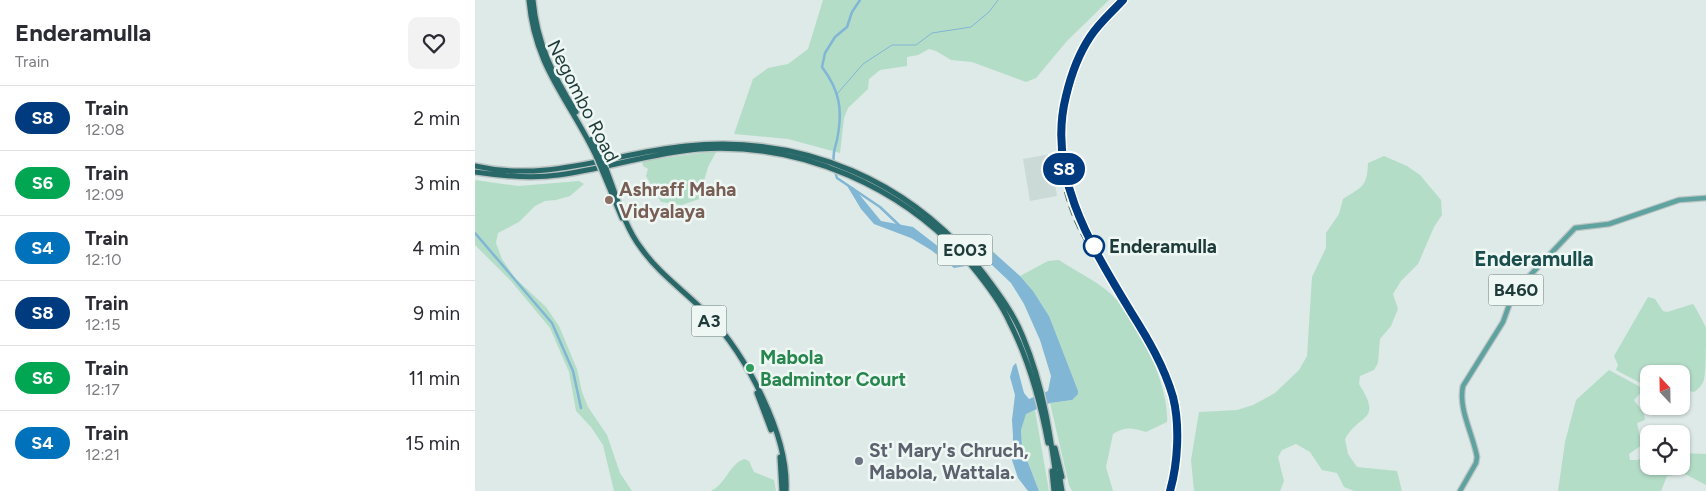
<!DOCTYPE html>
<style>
body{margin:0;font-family:Figtree,sans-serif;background:#f2f2f3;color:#2b2b33;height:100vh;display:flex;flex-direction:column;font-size:19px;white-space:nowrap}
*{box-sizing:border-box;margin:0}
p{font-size:16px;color:#7c7c81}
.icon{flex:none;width:28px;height:28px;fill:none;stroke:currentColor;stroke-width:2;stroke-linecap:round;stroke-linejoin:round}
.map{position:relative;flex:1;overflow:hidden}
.sheet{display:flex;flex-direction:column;background:#fff;width:475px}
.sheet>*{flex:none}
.badge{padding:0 10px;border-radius:16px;font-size:18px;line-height:32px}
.needle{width:32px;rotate:338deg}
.controls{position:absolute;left:1165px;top:365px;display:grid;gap:10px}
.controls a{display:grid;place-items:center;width:50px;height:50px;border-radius:10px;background:#fff;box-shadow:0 1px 4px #0004;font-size:25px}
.map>.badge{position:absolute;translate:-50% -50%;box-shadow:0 0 0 2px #fff}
.round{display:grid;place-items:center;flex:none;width:52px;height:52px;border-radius:10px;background:#f2f2f3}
.head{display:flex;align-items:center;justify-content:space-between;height:85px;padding:0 15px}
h1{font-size:24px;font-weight:700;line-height:38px}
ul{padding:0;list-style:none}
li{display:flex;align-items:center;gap:15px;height:65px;padding:0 15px;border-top:1px solid #e1e1e2}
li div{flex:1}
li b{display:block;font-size:19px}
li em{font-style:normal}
li .badge{min-width:55px;font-weight:700;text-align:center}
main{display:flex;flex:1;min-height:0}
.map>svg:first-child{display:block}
.built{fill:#ccdad7}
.green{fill:#b4ddc8}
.water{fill:#81b6d4}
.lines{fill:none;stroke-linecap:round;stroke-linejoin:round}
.stream{stroke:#81b6d4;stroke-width:1}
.canal{stroke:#81b6d4;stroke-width:2.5}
.primary-casing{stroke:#bcc4c4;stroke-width:7}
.highway-casing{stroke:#bcc4c4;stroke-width:8}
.primary{stroke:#5fa3a0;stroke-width:4.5}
.highway{stroke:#286868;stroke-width:5}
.rail{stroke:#587775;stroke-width:1;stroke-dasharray:10 5;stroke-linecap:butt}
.highway-bridge-casing{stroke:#bcc4c4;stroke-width:8;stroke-linecap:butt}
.highway-bridge{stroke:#286868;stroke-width:5}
.line-casing{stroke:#fff;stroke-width:11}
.line{stroke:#003b80;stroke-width:8}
.education-dot{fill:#8d6e63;stroke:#eef7f4;stroke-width:2}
.stop-dot{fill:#fff;stroke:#003b80;stroke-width:2.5}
.leisure-dot{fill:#2e9e5b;stroke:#eef7f4;stroke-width:2}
.worship-dot{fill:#6b7280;stroke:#eef7f4;stroke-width:2}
.labels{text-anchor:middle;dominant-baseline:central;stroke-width:5;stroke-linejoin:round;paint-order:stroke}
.shield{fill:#eef7f4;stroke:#5c7371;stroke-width:1}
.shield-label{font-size:18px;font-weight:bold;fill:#1e3b39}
.street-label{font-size:19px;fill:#1e3b39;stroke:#eef7f4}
.education-label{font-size:19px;font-weight:bold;fill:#785e54;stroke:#eef7f4;text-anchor:start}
.stop-label{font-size:19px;font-weight:bold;fill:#1e3b39;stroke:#eef7f4;text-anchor:start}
.leisure-label{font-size:19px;font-weight:bold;fill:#27864d;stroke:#eef7f4;text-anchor:start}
.worship-label{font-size:19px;font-weight:bold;fill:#5b616d;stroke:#eef7f4;text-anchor:start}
.quarter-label{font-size:21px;font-weight:bold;fill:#194e4c;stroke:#eef7f4}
</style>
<main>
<section class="sheet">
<div class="head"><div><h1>Enderamulla</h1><p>Train</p></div><a class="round"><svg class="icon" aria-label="heart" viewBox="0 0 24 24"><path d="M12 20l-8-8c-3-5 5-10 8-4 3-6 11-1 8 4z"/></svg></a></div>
<ul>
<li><span class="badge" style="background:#003b80;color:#fff">S8</span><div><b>Train</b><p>12:08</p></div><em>2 min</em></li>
<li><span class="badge" style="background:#00a651;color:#fff">S6</span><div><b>Train</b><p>12:09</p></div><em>3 min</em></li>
<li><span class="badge" style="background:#0072bc;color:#fff">S4</span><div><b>Train</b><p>12:10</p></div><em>4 min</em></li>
<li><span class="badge" style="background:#003b80;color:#fff">S8</span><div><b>Train</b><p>12:15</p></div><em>9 min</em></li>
<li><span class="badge" style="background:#00a651;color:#fff">S6</span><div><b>Train</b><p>12:17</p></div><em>11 min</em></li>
<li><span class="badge" style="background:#0072bc;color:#fff">S4</span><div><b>Train</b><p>12:21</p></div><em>15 min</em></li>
</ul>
</section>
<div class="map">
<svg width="1231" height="491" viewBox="0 0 1231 491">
<rect width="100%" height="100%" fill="#ddeae7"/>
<path class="built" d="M575,154L582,196L555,201L548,159Z"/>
<path class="green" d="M348,0H634L592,41L561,78L551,82L497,62L476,60L461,51L454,49L443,55L432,57V66L405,70L394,79L393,89L373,108L369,118L365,153L313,139L259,134L278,79L293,68L313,64L333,49Z
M233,152H241L233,167L224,199L207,205L186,202L171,176L173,169L168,166L167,161Z
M909,156L932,166L945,175L966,200L967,215L959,227L943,264L926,281L918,294L923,309L916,326L905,339L903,363L899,370L885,376L884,384C908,422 885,412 870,439L873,454L882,467L922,471L927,491H879L869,487L862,473L847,470L835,452L821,444L807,450L803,457L809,481L805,491H719L716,460L724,412L762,410L778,405L800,393L824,370L832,356L837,277L851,248V233L864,214L868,199C888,186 892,187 893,163Z
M0,180L43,186L104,181L109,184L95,196L81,200L70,201L60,206L44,222L23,233L21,243L27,259L40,278L71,307L84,326L102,369L107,392L113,407L132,435L145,473L157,491H139L128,445L116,427L101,411L94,372L75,328L36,281L0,245Z
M584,260C599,270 616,278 630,289C660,312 695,385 692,422L671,432C657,428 651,426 638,434L631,467L638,491H597L594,485L575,403L597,400L574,316L558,291L545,276L573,261Z
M1173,297L1180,299L1188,311L1192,312L1218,304C1220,306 1230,325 1231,328C1231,335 1231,373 1229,380C1227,385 1224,389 1219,392L1206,389V374H1174V386L1169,385L1141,370L1143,365L1139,356Z
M1134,370L1169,389L1159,400C1164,407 1170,412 1170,420L1162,423L1167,445L1154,454L1155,460H1163L1174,453V466H1206V453L1231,454V485L1210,474L1192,476L1186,491H1083L1090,442L1101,400Z
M560,410L574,491H564L547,447L546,430L551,413Z
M269,459L274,461L279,472L299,480L301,491H236C239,489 244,486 246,483C254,474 257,464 269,459Z"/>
<path class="water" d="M371,184L379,188L406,221L438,227L469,251L481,253L508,248L516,250L545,276L558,291L574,316L603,391V394L597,400L575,403L551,414L546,430L547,447L564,491H553L543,478L537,460L538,436L537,420L540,395L535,377L538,366L541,363L549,393L554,399L573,391L576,376L565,340L549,304L536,283L516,264L509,263L479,268L456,250L436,238L399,224L386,209Z"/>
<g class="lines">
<path class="stream" d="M362,94L388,64L417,45H441L457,33L496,27L514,12L523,0"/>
<path class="canal" d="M359,163C357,153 360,149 362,140C368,110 365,91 347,67L350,53L360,37L372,27L377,12L385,0
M360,171L362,178L405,207L425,226
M0,233L77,323L98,371L106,408"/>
<defs>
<path id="primary" d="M985,491L1001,463L1002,457C998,434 983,409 988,386L1028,322L1037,297L1043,288L1100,228L1134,224L1204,200L1231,198"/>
<path id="highway" d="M54,0C60,69 95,100 122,158
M58,0C62,44 78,75 101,112
M117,139L125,157
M0,166C73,183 139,153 211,146C328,134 437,181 509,274C524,294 539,314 548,337C569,387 576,439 583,491
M131,169C141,194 149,226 166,248C184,274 211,292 233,315C271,355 314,435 311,491
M127,170L147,218
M0,172C27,176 55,179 83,175C130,169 176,153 224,149C327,142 429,187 496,265C510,282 525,301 534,321C554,360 565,400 573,443
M282,393L296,430
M580,448L587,477
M305,457L307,491
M577,471L579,491
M584,473L587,491"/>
</defs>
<use href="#primary" class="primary-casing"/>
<use href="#highway" class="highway-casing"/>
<use href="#primary" class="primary"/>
<use href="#highway" class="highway"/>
<path class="rail" d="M644,0C633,12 620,23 612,37C574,99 573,179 610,242C639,293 680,339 695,397C702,428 700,461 693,491"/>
<defs>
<path id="highway-bridge" d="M125,157L131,169
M122,158L127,170"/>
</defs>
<use href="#highway-bridge" class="highway-bridge-casing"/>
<use href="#highway-bridge" class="highway-bridge"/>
</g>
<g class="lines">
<defs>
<path id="line" d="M648,0C637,12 624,23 615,37C603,55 596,75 591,96C571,175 617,247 656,312C673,339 689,366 698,397C705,425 703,463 695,491"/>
</defs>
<use href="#line" class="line-casing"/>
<use href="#line" class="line"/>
</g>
<circle class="education-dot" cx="134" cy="200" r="5"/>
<circle class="stop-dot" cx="619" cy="246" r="10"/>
<circle class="leisure-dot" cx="275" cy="368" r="5"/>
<circle class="worship-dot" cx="384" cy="461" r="5"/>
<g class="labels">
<g class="shield">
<rect x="462.5" y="234.5" width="55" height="31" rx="4"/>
<rect x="1013.5" y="274.5" width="55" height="31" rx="4"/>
<rect x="216.5" y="305.5" width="35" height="31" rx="4"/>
</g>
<g class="shield-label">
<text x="490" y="250">E003</text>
<text x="1041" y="290">B460</text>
<text x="234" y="321">A3</text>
</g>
<g class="street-label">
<text transform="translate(108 101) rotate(63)">Negombo Road</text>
</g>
<g class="education-label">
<text x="144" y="189">Ashraff Maha<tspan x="144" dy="22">Vidyalaya</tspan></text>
</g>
<g class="stop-label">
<text x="634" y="246">Enderamulla</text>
</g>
<g class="leisure-label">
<text x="285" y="357">Mabola<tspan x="285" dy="22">Badmintor Court</tspan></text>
</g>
<g class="worship-label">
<text x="394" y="450">St' Mary's Chruch,<tspan x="394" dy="22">Mabola, Wattala.</tspan></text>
</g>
<g class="quarter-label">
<text x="1059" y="258">Enderamulla</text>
</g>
</g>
</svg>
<div class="controls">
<a><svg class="needle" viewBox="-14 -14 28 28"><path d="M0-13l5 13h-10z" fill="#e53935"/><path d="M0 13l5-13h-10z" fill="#7c7c81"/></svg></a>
<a><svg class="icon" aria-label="locate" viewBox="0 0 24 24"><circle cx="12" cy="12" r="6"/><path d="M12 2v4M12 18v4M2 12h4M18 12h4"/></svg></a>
</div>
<b class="badge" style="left:589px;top:169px;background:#003b80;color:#fff">S8</b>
</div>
</main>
